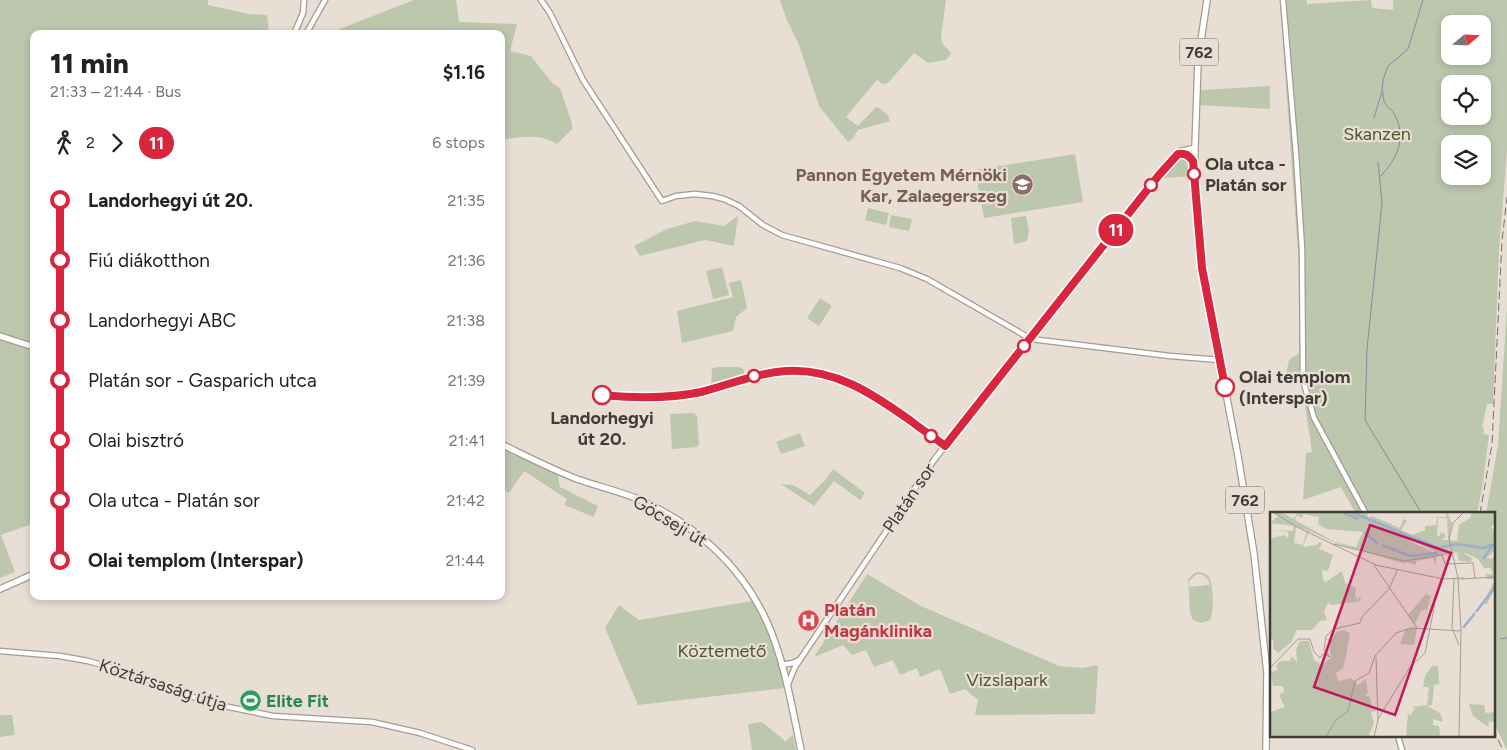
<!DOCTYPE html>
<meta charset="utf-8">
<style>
body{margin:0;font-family:Figtree,sans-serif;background:#f6f6f6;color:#222;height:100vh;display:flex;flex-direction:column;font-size:19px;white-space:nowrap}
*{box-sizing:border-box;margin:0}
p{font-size:16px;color:#767676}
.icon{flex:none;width:28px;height:28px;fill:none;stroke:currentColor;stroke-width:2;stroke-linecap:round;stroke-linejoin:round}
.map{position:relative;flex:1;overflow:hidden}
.drawer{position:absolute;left:30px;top:30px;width:475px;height:570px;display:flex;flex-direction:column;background:#fff;border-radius:10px;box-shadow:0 2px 8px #0003}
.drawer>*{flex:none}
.badge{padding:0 10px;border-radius:16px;font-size:18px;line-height:32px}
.needle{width:32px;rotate:71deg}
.controls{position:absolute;left:1441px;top:15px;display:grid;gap:10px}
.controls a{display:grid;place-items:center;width:50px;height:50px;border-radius:10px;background:#fff;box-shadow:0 2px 8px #0003;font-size:25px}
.map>.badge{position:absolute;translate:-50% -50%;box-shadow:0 0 0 2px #fff}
.legs{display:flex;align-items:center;gap:8px;height:55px;padding:0 20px;font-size:16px}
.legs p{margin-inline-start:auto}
.summary{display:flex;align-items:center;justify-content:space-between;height:85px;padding:0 20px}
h1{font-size:28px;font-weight:800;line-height:38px}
ul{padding:0 20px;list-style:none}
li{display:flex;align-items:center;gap:18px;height:60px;font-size:19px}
li i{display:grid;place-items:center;width:8px;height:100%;margin:0 6px;background:currentColor}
li i::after{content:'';width:12px;height:12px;margin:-6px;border:4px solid;border-radius:50%;background:#fff}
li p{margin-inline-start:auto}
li:first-child i{background:linear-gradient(#0000 50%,currentColor 0)}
li:last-child i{background:linear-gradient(currentColor 50%,#0000 0)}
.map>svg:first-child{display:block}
.green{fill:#bdc7ae;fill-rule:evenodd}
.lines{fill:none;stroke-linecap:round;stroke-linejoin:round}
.stream{stroke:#818ca0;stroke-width:1}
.minor-casing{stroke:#a49b90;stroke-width:7}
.major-casing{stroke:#a49b90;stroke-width:8}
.minor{stroke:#fff;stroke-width:4.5}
.major{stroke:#fff;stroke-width:5.5}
.rail{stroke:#78716a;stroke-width:1;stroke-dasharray:8 4;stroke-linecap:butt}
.line-1-casing{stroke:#fff;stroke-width:11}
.line-1{stroke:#d7263d;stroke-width:8}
.stop-1-dot{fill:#fff;stroke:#d7263d;stroke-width:2.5}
.labels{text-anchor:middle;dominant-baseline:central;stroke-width:4.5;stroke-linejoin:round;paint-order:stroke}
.shield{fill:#e9ded3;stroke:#736d66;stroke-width:1}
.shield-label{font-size:16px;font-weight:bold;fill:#403c37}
.park-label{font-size:18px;fill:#4b5a27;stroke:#e9ded3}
.stop-label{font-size:18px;font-weight:bold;fill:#403c37;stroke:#e9ded3;text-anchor:start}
.education-label{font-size:18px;font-weight:bold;fill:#785e54;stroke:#e9ded3;text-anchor:end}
.street-label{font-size:18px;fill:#403c37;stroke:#e9ded3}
.health-label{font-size:18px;font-weight:bold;fill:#be3a42;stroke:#e9ded3;text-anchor:start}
.leisure-label{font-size:18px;font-weight:bold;fill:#27864d;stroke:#e9ded3;text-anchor:start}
.inset-river{fill:none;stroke:#9dafcd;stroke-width:2.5}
.inset-road{fill:none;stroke:#a59d95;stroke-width:1}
.view{fill:#c2185b;fill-opacity:0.15;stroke:#c2185b;stroke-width:2.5}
.inset-edge{fill:none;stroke:#403c37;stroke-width:2.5}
</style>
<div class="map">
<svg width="1507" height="750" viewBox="0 0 1507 750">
<rect width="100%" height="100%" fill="#e9ded3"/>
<path class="green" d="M0,0H208V5L249,14L267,15L269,34H34V526L29,525L1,535L15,572L0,578Z
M414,0H456L459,22L517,24L510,51L531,56L552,83L560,88L572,123V129L557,144C539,133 521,137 501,140V34H333L337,30Z
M780,0H946L941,37L942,43L951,53L946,60L928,63L914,53L888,83L883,84L877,80L846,117L858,126L875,108L878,107L888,115L890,121L858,130L853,138L848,142L819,106L799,45L786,18Z
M1280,0H1307V4L1371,0L1372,8L1393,10V0H1507V150L1499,251L1493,404H1487L1482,427L1484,428L1483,434L1489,435L1483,482L1477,514H1360L1358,511L1355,512L1341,487L1303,500L1306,453L1312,452L1301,378L1290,380L1286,374L1289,360L1299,353V268ZM1450,24H1482V56H1450ZM1450,84H1482V116H1450ZM1450,144H1482V176H1450Z
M1270,86V109L1200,105L1201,90Z
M1075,154L1083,202L984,218L975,170Z
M1181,156L1190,159L1192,176L1162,178Z
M868,208L889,213L886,225L865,220Z
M891,215L912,219L909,231L889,227Z
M738,216L734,246L705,240L640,256L634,246L667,229L695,221L724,226Z
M1026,216L1029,230L1027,241L1014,244L1011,218Z
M722,267L729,295L713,299L706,271Z
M741,280L747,308L736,317L733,331L682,343L677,311L733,297L729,283Z
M820,298L832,306L819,326L807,318Z
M1507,307V750L1493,721V514H1486L1498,445Z
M719,367H740L744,370V374L742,376L711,386L712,368Z
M690,413H694L697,416L699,444L697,447L672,449L670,414Z
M800,433L805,446L781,454L776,442Z
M501,447L558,475L560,487L598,506L594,517L564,505L567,499L524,471L509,493L501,488Z
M833,469L865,493L860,500L834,481L814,506L781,484L793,485L810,495L825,480Z
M1197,572C1201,572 1205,573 1208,576C1214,583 1214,612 1210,620L1202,623L1193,620L1190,612L1188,580L1193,574ZM1197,574L1204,575L1209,581L1211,613L1209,585L1190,587V597L1189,581Z
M867,574L921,606L1059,666L1082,668L1098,665L1095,714L975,715L978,700L965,689L950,694L940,669L920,677L917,668L900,675L893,660L874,667L866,650L852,655L843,645L814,657Z
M752,601C767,620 778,662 786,685L785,688L638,705L605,628L619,605L639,620Z
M0,715H12L15,735L0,737Z
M762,722L783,739L785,742L793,735L796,750H788L785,742L788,750H752L748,724Z"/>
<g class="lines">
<path class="stream" d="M1374,118L1382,91L1383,80L1388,66L1408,49L1423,0
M1378,162L1382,203L1367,349L1365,420L1422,514
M1381,176C1397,158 1407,139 1395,115C1393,110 1387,108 1385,103C1383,100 1383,95 1383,92
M1500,639L1507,638"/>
<defs>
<path id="minor" d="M541,0L550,13L583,80L662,201L676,196L695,194L712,196L724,199L739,206L763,225L782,235L900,268L927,279L1031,339L1170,356L1220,360
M1283,0L1296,154L1302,249L1303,380L1314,418L1366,514
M294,34L303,13L304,0
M306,34L325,0
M1178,154H1186L1193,161
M0,651L60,656L88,661L127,672L209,703L273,716L372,722L420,733L472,750
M781,665L793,663L799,660
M788,684L795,667L934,460L1159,175L1180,151L1194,148
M1398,736L1402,750"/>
<path id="major" d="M1207,0L1198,61L1194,176L1204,278L1238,456L1254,554L1267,673L1266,750
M0,336L34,347
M501,444C526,456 551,469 577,479C597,486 618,491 638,499C694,523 742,566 767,622C785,662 792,708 801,750
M0,589L34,574"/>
</defs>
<use href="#minor" class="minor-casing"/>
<use href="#major" class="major-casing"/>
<use href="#minor" class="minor"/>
<use href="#major" class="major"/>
<path class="rail" d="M1480,514L1492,444L1502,241L1507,197
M1493,729L1503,750"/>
</g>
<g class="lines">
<defs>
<path id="line-1" d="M602,395C634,398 669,399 701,392C729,385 756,373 786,371C835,368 873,394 911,421C922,430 934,437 945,446L1159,175L1178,154C1186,153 1188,155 1193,161L1202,268L1225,387"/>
</defs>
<use href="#line-1" class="line-1-casing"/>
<use href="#line-1" class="line-1"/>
</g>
<defs>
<symbol id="university-disc" viewBox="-11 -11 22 22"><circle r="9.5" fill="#8d6e63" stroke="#e9ded3"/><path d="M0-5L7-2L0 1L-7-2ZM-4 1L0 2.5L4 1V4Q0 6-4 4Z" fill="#fff"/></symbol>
<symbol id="hospital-disc" viewBox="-11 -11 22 22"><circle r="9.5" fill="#e0444e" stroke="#e9ded3"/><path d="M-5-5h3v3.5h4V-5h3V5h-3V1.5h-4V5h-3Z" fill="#fff"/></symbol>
<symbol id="stadium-disc" viewBox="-11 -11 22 22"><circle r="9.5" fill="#2e9e5b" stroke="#e9ded3"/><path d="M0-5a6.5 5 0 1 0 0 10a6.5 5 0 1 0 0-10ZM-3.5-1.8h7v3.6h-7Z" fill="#fff"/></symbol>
</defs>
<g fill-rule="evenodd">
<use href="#university-disc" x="1010" y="172" width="25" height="25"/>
<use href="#hospital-disc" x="796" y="608" width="25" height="25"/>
<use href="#stadium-disc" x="238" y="688" width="25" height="25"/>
</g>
<g class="stop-1-dot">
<circle cx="1194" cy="174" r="6"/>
<circle cx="1151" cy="185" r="6"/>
<circle cx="1024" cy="346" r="6"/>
<circle cx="754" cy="376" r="6"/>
<circle cx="1225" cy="387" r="9"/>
<circle cx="602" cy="395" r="9"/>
<circle cx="931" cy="436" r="6"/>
</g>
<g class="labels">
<g class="shield">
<rect x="1180" y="38.5" width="38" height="27" rx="4"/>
<rect x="1226" y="486.5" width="38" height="27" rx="4"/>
</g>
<g class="shield-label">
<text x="1199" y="52">762</text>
<text x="1245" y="500">762</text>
</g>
<g class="park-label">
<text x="1377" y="134">Skanzen</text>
<text x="722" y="651">Köztemető</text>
<text x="1007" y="680">Vizslapark</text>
</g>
<g class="stop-label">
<text x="1205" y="164">Ola utca -<tspan x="1205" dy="21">Platán sor</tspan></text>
<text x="1239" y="377">Olai templom<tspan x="1239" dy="21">(Interspar)</tspan></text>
<text x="602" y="418" text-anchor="middle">Landorhegyi<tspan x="602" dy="21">út 20.</tspan></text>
</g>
<g class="education-label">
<text x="1007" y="175">Pannon Egyetem Mérnöki<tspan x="1007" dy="21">Kar, Zalaegerszeg</tspan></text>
</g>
<g class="street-label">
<text transform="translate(909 498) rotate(-56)">Platán sor</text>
<text transform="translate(670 521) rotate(31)">Göcseji út</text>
<text transform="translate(163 685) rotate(18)">Köztársaság útja</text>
</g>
<g class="health-label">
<text x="824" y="610">Platán<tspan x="824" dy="21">Magánklinika</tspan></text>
</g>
<g class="leisure-label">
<text x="266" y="701">Elite Fit</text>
</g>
</g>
<g transform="translate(1270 512)">
<rect width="225" height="225" fill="#e9ded3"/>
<path d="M1,0H11L24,7L27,1L23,0H97L98,6L102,4L130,16L136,0L134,7L137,9L131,18L142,23L155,18V14L166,13L167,6H156L176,5L177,0L182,11L179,28L187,29L189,13L200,6L202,0H225V12L221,14L225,21V39L217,45L221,47L225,44V76L217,92H213L225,67H217L216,61L221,63L223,60L220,56H214L208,47L195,41H193L202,46L201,50L189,49L187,42L191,41L165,40L145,29L115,17L163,40L182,41L166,45V54L163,46L146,49V53L135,50V52L66,31L39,19L33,35L47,33L49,30L52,31L49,37L63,43L58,59L52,58L53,68L56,70L72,59L75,71L86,76L85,84L88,88L90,84L91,89L62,93L58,91L54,99L57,108L50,109L42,118H27L21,130L8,141L3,136L4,129L0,127V27L14,23L18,26V20L3,18L23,19L24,14L0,11L8,4ZM33,2L49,5L48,12L57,17L93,20L86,35L65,30L25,8L27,3L32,6ZM168,6H177L178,28H170L175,26V22L169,20L171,23L167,25ZM26,15L37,18L33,33L24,31ZM156,82L161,84L157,97L151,99L145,112L138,103ZM147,116L144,133L130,132L136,117ZM74,118L80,121L76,144L73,156L66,161L67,167L70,169L81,166L88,173L96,167L98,181L95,184L100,185L102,195H106V199L101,200L104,211L99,223L103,225H0L1,200L15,195L9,183L14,180L13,174H3L1,160L8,158L6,154L10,149H20L21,144L27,150L26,138L30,129H39L44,148L52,153L61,146L59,129L56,127H63L66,120ZM162,154H168L169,172L164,173L162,193L157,194L170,201L173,210L163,207V213L169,214L170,225H136L138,202L141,203L145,196L141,195L157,193L159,175H153L155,164ZM199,192L214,193L216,201L225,200V210L215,209L219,210L218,215L203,204Z" fill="#bdc7ae" fill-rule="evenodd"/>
<path class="inset-river" d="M72,0L88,7M81,0L169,36L186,32L214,36L225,32M94,20L108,32M112,33L140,44L167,41M213,47L223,33M206,100L225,75M193,116L205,101"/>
<path class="inset-road" d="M4,0L25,14L106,53L173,67L194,66M64,32L134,49L172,43L175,52L203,51L205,66M104,53L147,116M188,66L179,27L183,11L194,0M188,66L191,119L189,225M184,67L182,116L189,133M191,67L225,65M165,90L172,67M50,146L53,142L60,145L54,138L56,124L64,117L90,111L92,105L119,77L128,57M0,156L28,127H40L44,140L50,146M108,207L140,155L155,141L165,91M56,225L66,208L78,199L85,169L99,161L105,144L126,121L141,116L191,119M104,225L108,208L106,145"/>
<path class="view" d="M100,13L181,41L125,203L44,175Z"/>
<rect width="225" height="225" class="inset-edge"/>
</g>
</svg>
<div class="controls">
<a><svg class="needle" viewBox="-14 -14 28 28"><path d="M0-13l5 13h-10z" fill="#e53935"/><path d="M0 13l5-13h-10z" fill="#767676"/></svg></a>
<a><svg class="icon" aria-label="locate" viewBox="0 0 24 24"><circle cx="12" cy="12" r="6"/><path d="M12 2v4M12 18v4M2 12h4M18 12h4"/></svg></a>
<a><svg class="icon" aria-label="layers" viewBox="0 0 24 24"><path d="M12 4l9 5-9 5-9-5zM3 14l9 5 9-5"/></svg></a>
</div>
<b class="badge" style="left:1116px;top:230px;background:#d7263d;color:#fff">11</b>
<section class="drawer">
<div class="summary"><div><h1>11 min</h1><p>21:33 – 21:44 · Bus</p></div><b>$1.16</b></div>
<div class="legs"><svg class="icon" aria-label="walk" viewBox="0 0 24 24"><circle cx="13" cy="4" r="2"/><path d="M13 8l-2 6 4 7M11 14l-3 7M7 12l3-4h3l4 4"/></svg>2<svg class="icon" aria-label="forward" viewBox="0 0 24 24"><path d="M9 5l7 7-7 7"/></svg><b class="badge" style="background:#d7263d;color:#fff">11</b><p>6 stops</p></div>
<ul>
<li><i style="color:#d7263d"></i><b>Landorhegyi út 20.</b><p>21:35</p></li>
<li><i style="color:#d7263d"></i><span>Fiú diákotthon</span><p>21:36</p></li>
<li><i style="color:#d7263d"></i><span>Landorhegyi ABC</span><p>21:38</p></li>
<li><i style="color:#d7263d"></i><span>Platán sor - Gasparich utca</span><p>21:39</p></li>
<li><i style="color:#d7263d"></i><span>Olai bisztró</span><p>21:41</p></li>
<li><i style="color:#d7263d"></i><span>Ola utca - Platán sor</span><p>21:42</p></li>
<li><i style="color:#d7263d"></i><b>Olai templom (Interspar)</b><p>21:44</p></li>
</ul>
</section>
</div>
